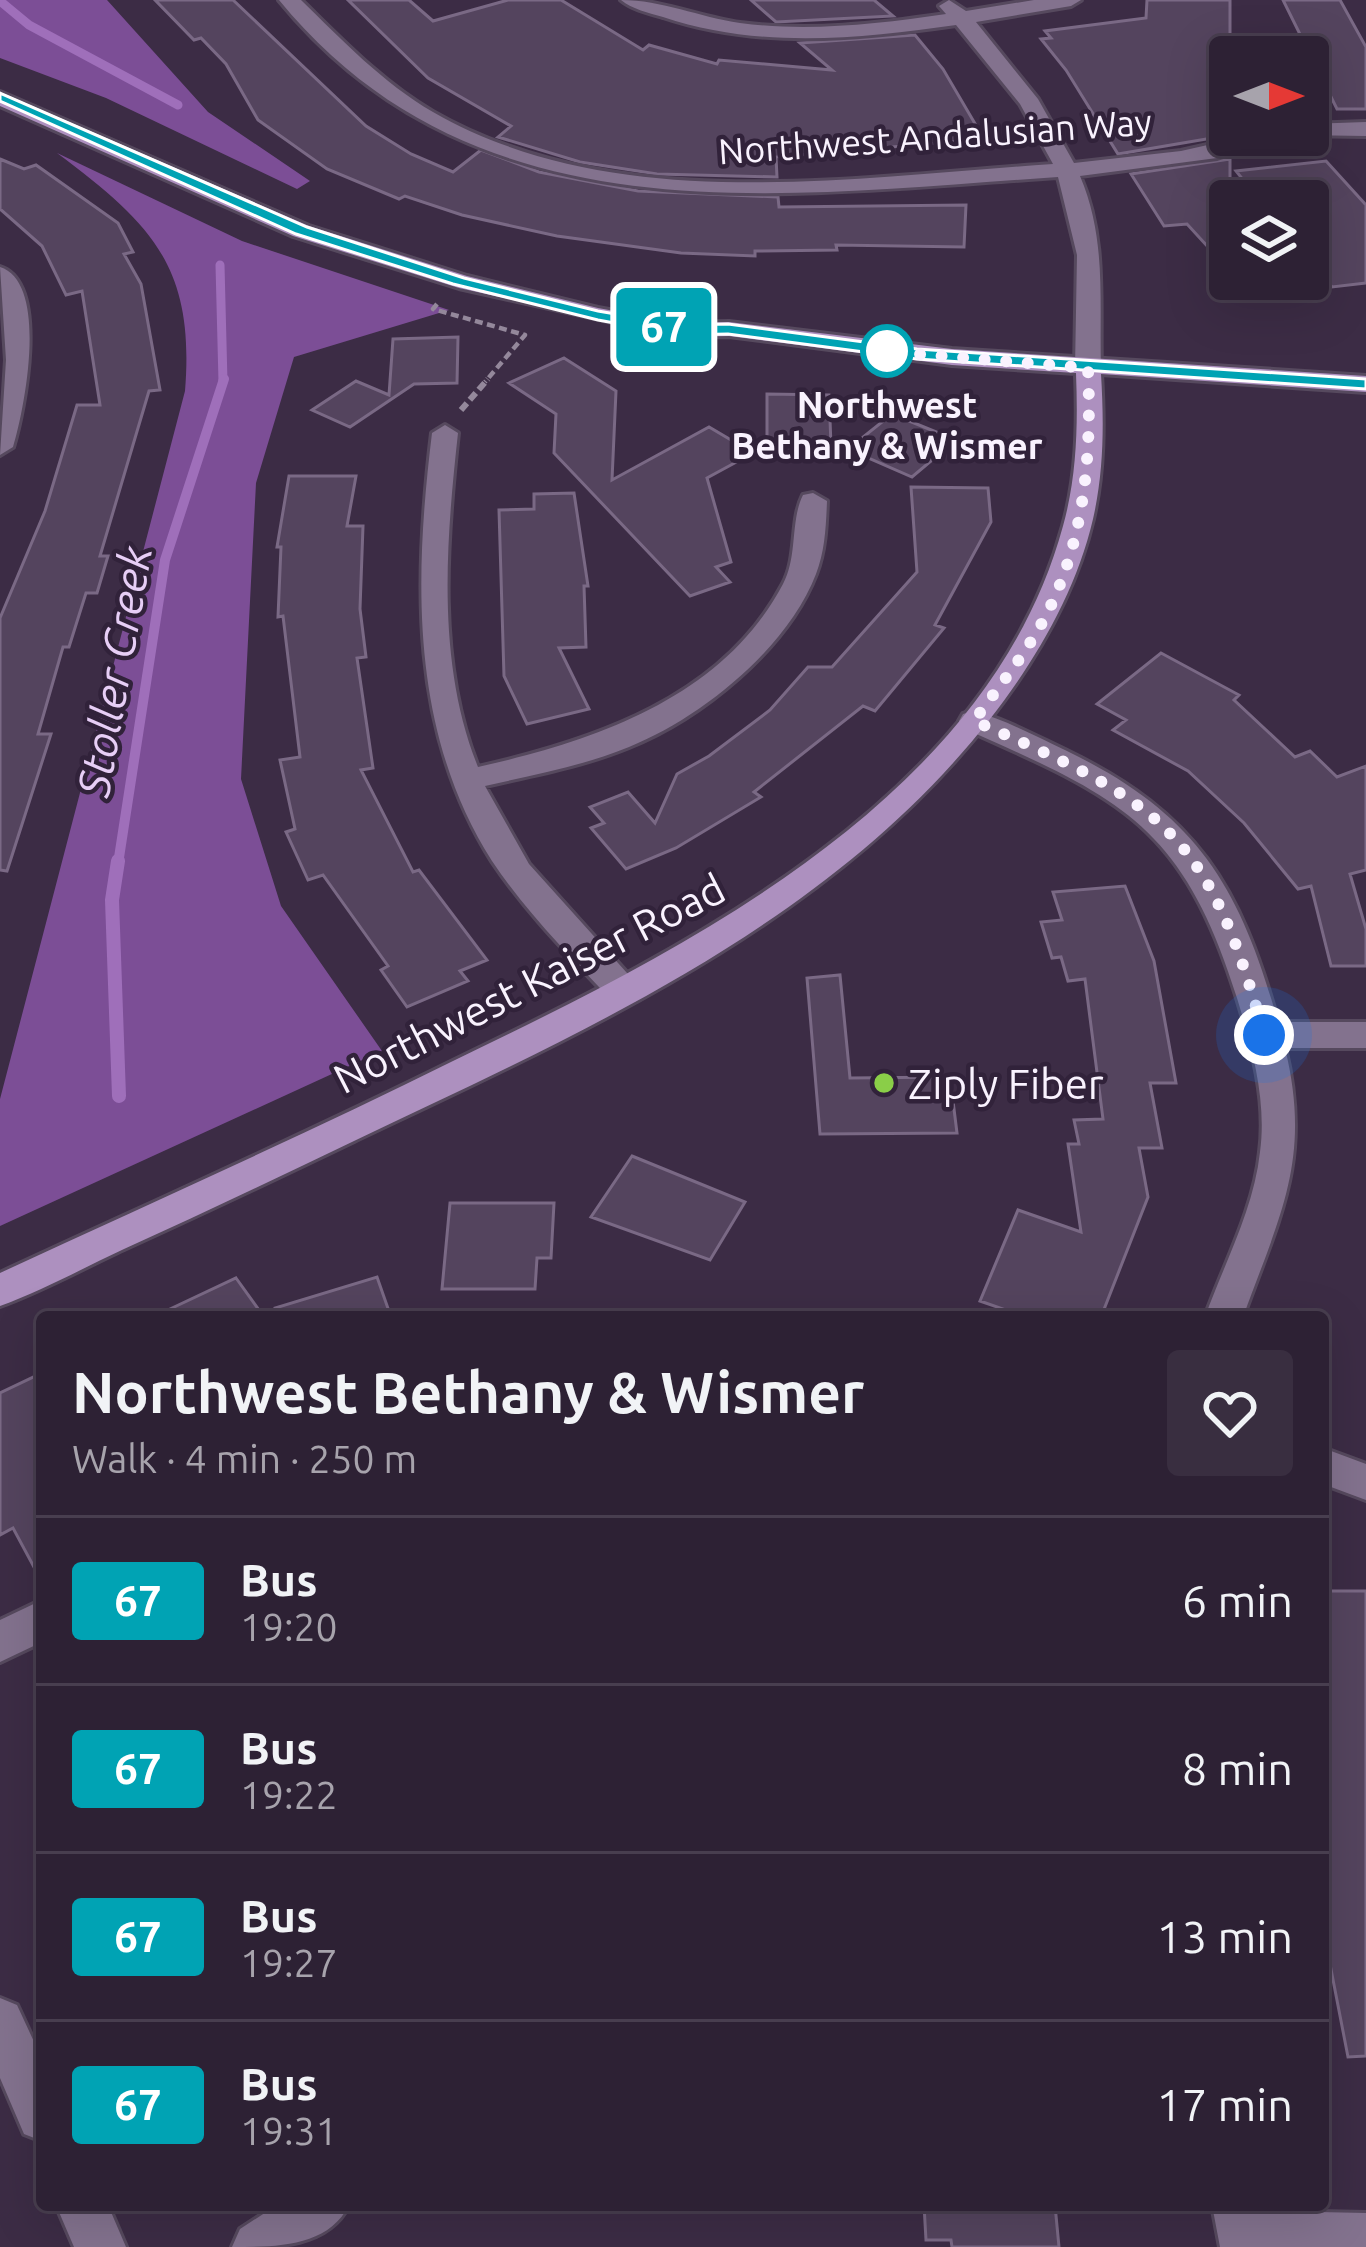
<!DOCTYPE html>
<meta charset="utf-8">
<style>
body{margin:0;font-family:Ubuntu,sans-serif;background:#392e40;color:#f1f3f6;height:100vh;display:flex;flex-direction:column;font-size:45px;white-space:nowrap}
*{box-sizing:border-box;margin:0}
p{font-size:39px;color:#a7a3ac}
.icon{flex:none;width:66px;height:66px;fill:none;stroke:currentColor;stroke-width:2;stroke-linecap:round;stroke-linejoin:round}
.map{position:relative;flex:1;overflow:hidden}
.sheet{position:absolute;left:36px;top:1311px;width:1293px;height:900px;display:flex;flex-direction:column;background:#2d2134;border-radius:12px;box-shadow:0 12px 48px #0002,0 0 0 3px #483e4f}
.sheet>*{flex:none}
.badge{padding:0 24px;border-radius:9px;font-size:42px;line-height:78px}
.needle{width:78px;rotate:90deg}
.fabs{position:absolute;left:1209px;top:36px;display:grid;gap:24px}
.fabs a{display:grid;place-items:center;width:120px;height:120px;border-radius:12px;background:#2d2134;box-shadow:0 12px 48px #0002,0 0 0 3px #483e4f;font-size:60px}
.you{position:absolute;width:60px;height:60px;margin:-30px;border:9px solid #fff;border-radius:50%;background:#1a73e8;box-shadow:0 0 0 18px #1a73e833}
.map>.badge{position:absolute;translate:-50% -50%;box-shadow:0 0 0 6px #fff}
.round{display:grid;place-items:center;flex:none;width:126px;height:126px;border-radius:12px;background:#392e40}
.headline{display:flex;align-items:center;justify-content:space-between;height:204px;padding:0 36px}
h1{font-size:57px;font-weight:700;line-height:90px}
ul{padding:0;list-style:none}
li{display:flex;align-items:center;gap:36px;height:168px;padding:0 36px;border-top:3px solid #483e4f}
li div{flex:1}
li b{display:block;font-size:45px}
li em{font-style:normal}
li .badge{min-width:132px;font-weight:700;text-align:center}
.map>svg:first-child{display:block}
.forest{fill:#7c4e96}
.lines{fill:none;stroke-linecap:round;stroke-linejoin:round}
.stream-far2{stroke:#9f6fba;stroke-width:9}
.stream-far1{stroke:#9f6fba;stroke-width:10}
.stream{stroke:#9f6fba;stroke-width:14}
.building{fill:#54445e;stroke:#7a6985;stroke-width:3}
.minor-casing{stroke:#56495e;stroke-width:6}
.major-casing{stroke:#56495e;stroke-width:6}
.path-far1{stroke:#94889b;stroke-width:4.5;stroke-dasharray:8 4.5;stroke-linecap:butt}
.path{stroke:#94889b;stroke-width:6;stroke-dasharray:9 4.5;stroke-linecap:butt}
.minor{fill:#83728e;fill-rule:evenodd}
.major{fill:#ad90bf;fill-rule:evenodd}
.line{fill:#00a3b4;stroke:#fff;stroke-width:3}
.walk{stroke:#f9f2fe;stroke-width:12;stroke-dasharray:0 21.6}
.stop-dot{fill:#fff;stroke:#00a3b4;stroke-width:6}
.poi-dot{fill:#8ace48;stroke:#31223a;stroke-width:4.5}
.labels{text-anchor:middle;dominant-baseline:central;stroke-width:9;stroke-linejoin:round;paint-order:stroke}
.far-street-label{font-size:36px;fill:#f9f2fe;stroke:#31223a}
.far-stop-label{font-size:36px;font-weight:bold;fill:#f9f2fe;stroke:#31223a}
.street-label{font-size:42px;fill:#f9f2fe;stroke:#31223a}
.poi-label{font-size:42px;fill:#f9f2fe;stroke:#31223a;text-anchor:start}
.water-label{font-size:45px;font-style:italic;fill:#e7cef6;stroke:#31223a}
</style>
<div class="map">
<svg width="1366" height="2247" viewBox="0 0 1366 2247">
<rect width="100%" height="100%" fill="#3c2c45"/>
<path class="forest" d="M0,0H107L208,112L310,181L297,189L106,98L0,58Z
M57,153L242,241L449,310L294,357L256,483L241,779L281,906L382,1051L0,1226V1099L185,391C195,267 152,224 57,153Z"/>
<g class="lines">
<path class="stream-far2" d="M0,1L29,25L178,105
M220,265L223,382"/>
<path class="stream-far1" d="M118,864L165,560L224,379"/>
<path class="stream" d="M118,861L112,900L119,1096"/>
</g>
<path class="building" d="M155,0H233L366,126L411,154L453,172L481,150L539,172L638,191L778,197L779,207L966,205L964,247L836,245L837,250L755,251V256L681,253L557,236L462,215L405,196L399,199L327,169L258,120L226,64L201,38L194,40Z
M348,0H409L433,21L508,0H561L643,50L649,45L717,64L719,60L832,70L800,43L915,35L943,69L984,139L776,157L777,177L657,174L580,162L498,137L511,126L428,78Z
M751,0H874L893,16L776,22Z
M1147,0H1230V135L1118,154L1066,70L1041,39L1051,38L1045,31L1146,18Z
M1283,0H1340L1366,47V109H1337Z
M0,159L24,169L36,165L118,223L133,252L124,254L141,284L160,390L149,391L100,556H108L97,593H86L69,647H63L38,734H51L7,871L0,870V618L45,511L77,405H100L82,291L66,295L42,246L0,209Z
M1230,159V271L1187,224L1164,226L1131,174Z
M1326,161L1366,205V283L1332,287L1320,272L1308,274V201H1260L1236,171Z
M458,337L457,383L414,384L350,427L312,410L356,381L389,395L393,339Z
M564,358L616,391L612,480L709,427L753,453L707,478L731,562L716,567L730,582L690,596L554,453L556,414L509,383Z
M767,394L829,395L831,445L767,444Z
M892,414L956,440L912,477L848,449Z
M289,476H356L347,526H363L360,609L366,657L357,658L373,768L361,770L413,872L419,870L487,960L460,971L468,981L407,1007L381,970L388,966L323,875L308,880L286,832L295,829L280,760L300,757L283,616L278,617L281,547H277Z
M911,487L988,488L991,522L935,625L944,628L875,711L863,706L754,792L761,797L676,848L626,869L591,828L604,823L590,807L628,792L655,823L677,774L709,756L770,710L808,667H832L917,572Z
M574,493L588,586H584L586,647L559,648L589,709L527,724L504,676L499,510L534,509V494Z
M1161,653L1239,695L1234,700L1295,757L1310,751L1337,777L1366,766V870L1350,874L1366,929V966H1331L1311,886L1298,889L1244,823L1188,771L1113,730L1126,720L1097,704Z
M1125,886L1154,961L1176,1083H1150L1162,1148H1139L1148,1197L1101,1317H1026L980,1301L1018,1210L1081,1232L1068,1144H1079L1074,1120L1103,1119L1085,979L1068,981L1061,957L1052,958L1041,922L1062,920L1053,892Z
M840,975L850,1078L950,1077L957,1133L820,1134L807,978Z
M632,1156L745,1202L710,1260L591,1217Z
M450,1203H554L551,1258H537L535,1289H442Z
M377,1277L391,1317H276L275,1308Z
M236,1278L264,1317H153Z
M42,1373V1582L13,1528L0,1535V1393Z
M1323,1591H1366V2056L1348,2057L1323,1928Z
M924,2205H1055L1059,2247H952L951,2240H926Z"/>
<g class="lines">
<defs>
<path id="minor" d="M279,0H301C342,40 383,83 433,112C616,217 852,177 1053,164L1020,104L956,25C859,39 758,49 663,17C649,13 632,9 621,0C662,0 699,17 740,23C808,32 878,24 946,14L939,6L949,0L966,11L1034,0H1081L1071,6L976,22L1038,99L1074,163L1181,151L1252,135H1290L1217,158L1080,176C1107,239 1099,302 1101,368L1088,376L1075,368L1077,255L1058,177C781,195 478,243 279,0Z
M1366,122V136L1300,135H1308V124Z
M0,267C50,283 24,411 13,447L0,455L6,360Z
M445,425L458,433C446,542 436,663 478,767C594,741 723,698 783,584C798,556 790,521 803,495L813,493L827,501C826,526 825,551 816,574C787,649 701,718 629,747C583,766 533,775 485,786L529,864L636,983L641,992L636,1001L624,1005L612,1001C570,956 526,912 492,861C410,732 414,580 432,433Z
M974,711C1006,720 1037,737 1067,751C1197,814 1240,886 1278,1022H1366V1048H1285C1312,1159 1280,1215 1243,1317H1205C1224,1264 1254,1209 1260,1152C1267,1101 1252,1047 1237,998C1183,825 1121,798 963,728L959,721L963,714Z
M1323,1448L1366,1464V1500L1323,1484Z
M42,1600V1642L0,1662V1620Z
M0,1998L17,2005L42,2059V2141L24,2134L0,2078Z
M56,2205H108L126,2247H74Z
M277,2205H349C328,2247 277,2247 232,2247L240,2229Z
M1212,2205H1264L1265,2211L1366,2213V2247H1220Z"/>
<path id="major" d="M0,92L309,226L467,276L598,308L680,323L729,322L952,349L1366,376V392L1101,374C1104,423 1104,471 1093,519C1076,592 1036,660 990,719C830,924 583,1032 354,1141C277,1178 201,1214 124,1249C83,1268 42,1291 0,1306V1273C151,1203 304,1135 453,1061C687,948 989,799 1063,526C1077,476 1078,425 1076,373L952,365L729,336L680,337L459,288L293,236L0,106Z"/>
</defs>
<use href="#minor" class="minor-casing"/>
<use href="#major" class="major-casing"/>
<path class="path-far1" d="M437,304L433,309L525,335L485,382"/>
<path class="path" d="M461,410L488,379"/>
<use href="#minor" class="minor"/>
<use href="#major" class="major"/>
</g>
<path class="line" d="M0,93L307,227L464,278L598,311L680,325L728,324L917,349L1366,379V389L917,359L728,334L680,335L598,320L453,284L296,234L0,101Z"/>
<g class="lines">
<path class="walk" d="M887,351H882L1088,368C1092,461 1084,557 1033,638C1016,666 994,693 974,721C1163,803 1209,832 1264,1035"/>
</g>
<circle class="stop-dot" cx="887" cy="351" r="24"/>
<circle class="poi-dot" cx="884" cy="1083" r="12"/>
<g class="labels">
<g class="far-street-label">
<text transform="translate(935 136) rotate(-4)">Northwest Andalusian Way</text>
</g>
<g class="far-stop-label">
<text x="887" y="404">Northwest<tspan x="887" dy="41">Bethany &amp; Wismer</tspan></text>
</g>
<g class="street-label">
<text transform="translate(529 983) rotate(-27)">Northwest Kaiser Road</text>
</g>
<g class="poi-label">
<text x="908" y="1083">Ziply Fiber</text>
</g>
<g class="water-label">
<text transform="translate(114 671) rotate(-80)">Stoller Creek</text>
</g>
</g>
</svg>
<div class="fabs">
<a><svg class="needle" viewBox="-14 -14 28 28"><path d="M0-13l5 13h-10z" fill="#e53935"/><path d="M0 13l5-13h-10z" fill="#a7a3ac"/></svg></a>
<a><svg class="icon" aria-label="layers" viewBox="0 0 24 24"><path d="M12 4l9 5-9 5-9-5zM3 14l9 5 9-5"/></svg></a>
</div>
<div class="you" style="left:1264px;top:1035px"></div>
<b class="badge" style="left:664px;top:327px;background:#00a3b4;color:#fff">67</b>
<section class="sheet">
<div class="headline"><div><h1>Northwest Bethany &amp; Wismer</h1><p>Walk · 4 min · 250 m</p></div><a class="round"><svg class="icon" aria-label="heart" viewBox="0 0 24 24"><path d="M12 20l-8-8c-3-5 5-10 8-4 3-6 11-1 8 4z"/></svg></a></div>
<ul>
<li><span class="badge" style="background:#00a3b4;color:#fff">67</span><div><b>Bus</b><p>19:20</p></div><em>6 min</em></li>
<li><span class="badge" style="background:#00a3b4;color:#fff">67</span><div><b>Bus</b><p>19:22</p></div><em>8 min</em></li>
<li><span class="badge" style="background:#00a3b4;color:#fff">67</span><div><b>Bus</b><p>19:27</p></div><em>13 min</em></li>
<li><span class="badge" style="background:#00a3b4;color:#fff">67</span><div><b>Bus</b><p>19:31</p></div><em>17 min</em></li>
</ul>
</section>
</div>
